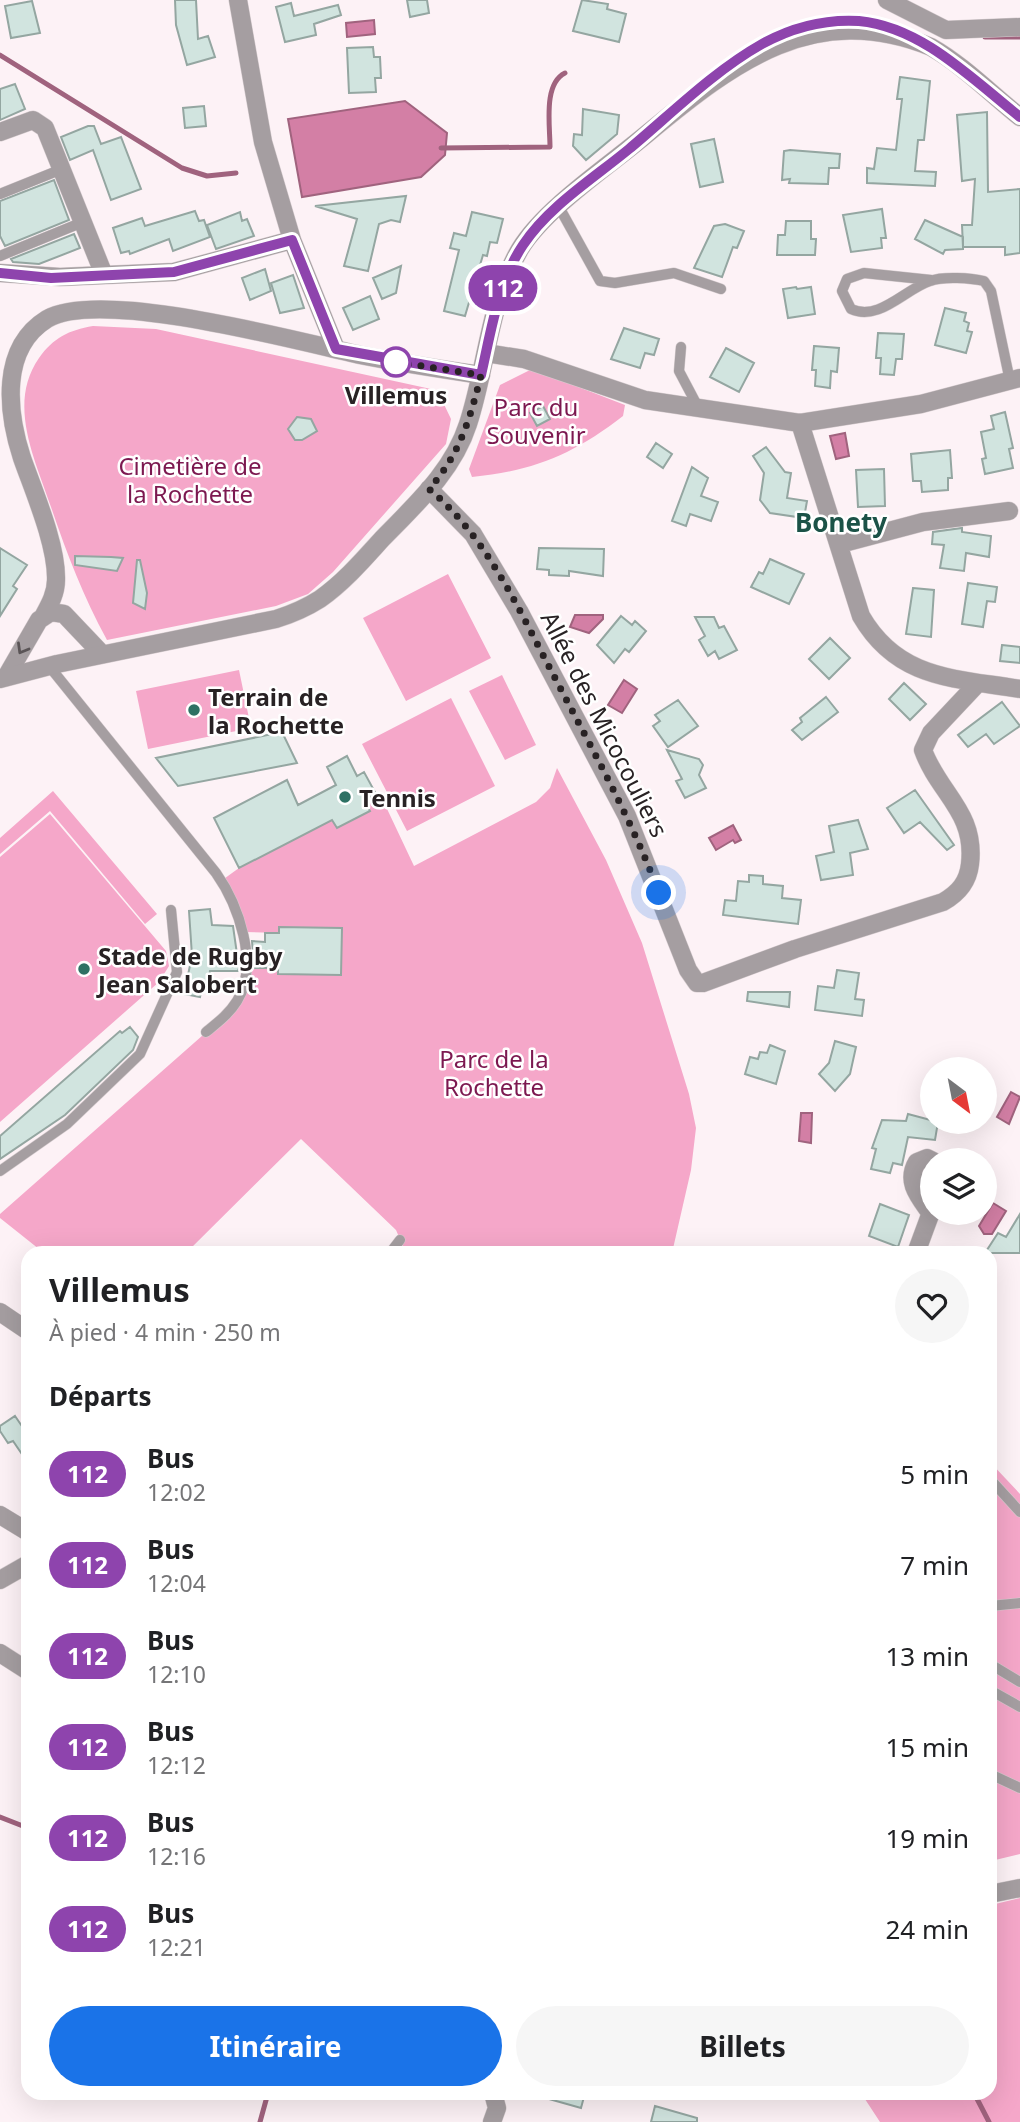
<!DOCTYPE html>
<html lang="fr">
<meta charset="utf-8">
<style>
body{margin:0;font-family:"Noto Sans",sans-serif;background:#f6f6f6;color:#202124;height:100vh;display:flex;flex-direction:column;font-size:26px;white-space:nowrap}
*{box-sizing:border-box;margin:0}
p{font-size:23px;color:#757577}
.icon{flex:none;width:38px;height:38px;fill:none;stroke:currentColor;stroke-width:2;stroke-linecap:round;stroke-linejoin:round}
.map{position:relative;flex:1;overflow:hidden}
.sheet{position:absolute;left:21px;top:1246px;width:976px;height:854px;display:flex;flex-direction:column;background:#fff;border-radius:21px;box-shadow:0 7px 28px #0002}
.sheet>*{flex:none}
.badge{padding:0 14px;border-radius:23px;font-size:24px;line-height:46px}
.needle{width:46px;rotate:148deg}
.tools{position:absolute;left:920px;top:1057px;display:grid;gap:14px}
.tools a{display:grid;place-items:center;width:77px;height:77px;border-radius:50%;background:#fff;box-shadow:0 7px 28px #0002;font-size:35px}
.you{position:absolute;width:35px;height:35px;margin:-18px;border:5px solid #fff;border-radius:50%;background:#1a73e8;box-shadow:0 0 0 10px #1a73e833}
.map>.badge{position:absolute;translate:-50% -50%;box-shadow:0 0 0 4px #fff}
h2{padding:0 28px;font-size:26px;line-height:63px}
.round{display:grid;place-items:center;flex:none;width:74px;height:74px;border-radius:37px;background:#f6f6f6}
.headline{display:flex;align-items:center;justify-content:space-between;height:119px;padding:0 28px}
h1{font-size:33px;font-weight:700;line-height:52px}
.primary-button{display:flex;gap:14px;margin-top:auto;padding:14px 28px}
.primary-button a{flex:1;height:80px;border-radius:42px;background:#1a73e8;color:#fff;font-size:28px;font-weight:700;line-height:80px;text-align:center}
.primary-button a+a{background:#f6f6f6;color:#202124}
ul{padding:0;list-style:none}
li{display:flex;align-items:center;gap:21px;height:91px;padding:0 28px}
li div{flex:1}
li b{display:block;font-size:26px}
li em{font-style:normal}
li .badge{min-width:77px;font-weight:700;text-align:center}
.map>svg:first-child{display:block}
.green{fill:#f5a7c9}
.water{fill:#d37fa5;stroke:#a0637e;stroke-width:2}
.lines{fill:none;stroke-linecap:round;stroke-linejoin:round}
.stream{stroke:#a0637e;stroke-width:5}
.building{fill:#d1e4df;stroke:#94a6a1;stroke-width:2}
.service-casing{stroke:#d7cdd0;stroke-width:11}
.minor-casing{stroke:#d7cdd0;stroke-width:19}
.tertiary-casing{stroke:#d7cdd0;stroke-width:19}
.service{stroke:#a59ea1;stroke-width:10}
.minor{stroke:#a59ea1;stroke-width:18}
.tertiary{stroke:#a59ea1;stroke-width:18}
.oneway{stroke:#5a5456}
.line-casing{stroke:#fff;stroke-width:16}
.line{stroke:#8e44ad;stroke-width:10}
.walk{stroke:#282224;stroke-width:7;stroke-dasharray:0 12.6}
.stop-dot{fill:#fff;stroke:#8e44ad;stroke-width:3.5}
.poi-dot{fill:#2e7164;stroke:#fff;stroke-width:2.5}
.labels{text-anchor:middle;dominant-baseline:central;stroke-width:5;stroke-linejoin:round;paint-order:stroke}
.stop-label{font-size:24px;font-weight:bold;fill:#282224;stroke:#fff}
.park-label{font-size:24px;fill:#7c1850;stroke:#fff}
.poi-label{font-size:24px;font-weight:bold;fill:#282224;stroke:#fff;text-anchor:start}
.street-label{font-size:24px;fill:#282224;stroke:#fff}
.neighbourhood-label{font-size:26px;font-weight:bold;fill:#1b5247;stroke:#fff}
</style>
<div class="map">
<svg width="1020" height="2122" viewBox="0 0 1020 2122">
<rect width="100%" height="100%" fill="#fdf2f6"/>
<path class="green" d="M93,326L156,329L431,389L440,396L451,419L446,444L333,572L308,594L276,606L107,640C83,596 67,554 51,507C35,459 7,404 39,358C53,338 69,330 93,326Z
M532,369L625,405L623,416C574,454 534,471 472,477L469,469L500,385Z
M448,574L491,658L406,701L363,618Z
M239,670L251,728L148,749L136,691Z
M502,675L536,745L505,760L469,691Z
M451,698L495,786L407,831L362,744Z
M557,768L606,860L642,943L689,1094L696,1128L691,1170L672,1253H406L396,1230L301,1139L186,1253H44L0,1218V1214L228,1013L238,1000L245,969L278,968V974L341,975L342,928L279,927V933L243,932L221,881L239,868L331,817L337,828L370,811L364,800L380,794L414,866L536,802L550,788Z
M53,791L157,914L145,924L50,811L0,854V838Z
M50,814L166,951L169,966L159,982L0,1122V857Z
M990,1462L1020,1494V1854L991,1861Z
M1020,1898V2122H880L861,2093H990L991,1905Z"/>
<path class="water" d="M374,20L375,34L347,37L346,23Z
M405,101L447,133L445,155L421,177L302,197L288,119Z
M845,433L849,456L836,459L830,436Z
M575,615H603V619L589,633L570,627Z
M624,680L637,689L622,713L608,705Z
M733,825L741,840L735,843L733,840L716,850L709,838Z
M1011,1092L1020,1097L1009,1124L997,1117Z
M801,1113H812L811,1143L799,1141Z
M993,1203L1006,1211L992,1234H984L979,1226Z"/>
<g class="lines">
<path class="stream" d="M985,37H1020
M0,55L182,168L207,176L236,173
M441,148L550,147C550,125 543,84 565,73
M0,1817L28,1828
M974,2093L989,2122
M260,2122L268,2093"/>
</g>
<path class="building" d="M175,0H196L198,39L208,36L215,57L187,65L176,25Z
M407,0H427L429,13L410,17Z
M582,0L608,4L607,9L626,14L619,42L573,31Z
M32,1L40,33L11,38L5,6Z
M291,3L294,16L338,5L341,15L314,24L316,35L285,42L276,7Z
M373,47L374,57H380L381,78H375L376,92L349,93L347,48Z
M900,77L930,81L924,140H918L915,171L936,172L935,186L867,183V168L874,169L877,148L896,150L902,99H897Z
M15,84L25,109L0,120V89Z
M204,106L206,126L185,128L183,108Z
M583,109L619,115L617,134L586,160L573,146L574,134L582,135Z
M987,112L988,192L1020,189V253L1005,255V247H963L962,225H972L975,179L962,181L957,115Z
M88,126H94L101,144L121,137L141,189L111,200L93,150L70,160L61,137Z
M714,139L723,182L700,187L691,144Z
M790,150L840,154L839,168H829L828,184L789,183L790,179L782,180L784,151Z
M54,180L69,220L5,246L0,236V201Z
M406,196L400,222L391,220L379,224L368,271L344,266L357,219L315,206Z
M882,209L886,238H881L882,248L851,252L843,215Z
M195,211L199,221L204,220L210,237L173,251L169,239L130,254L129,251L121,253L113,228L142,218L145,226Z
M240,212L242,221L247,219L254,236L216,249L207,225Z
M472,212L503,219L497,243L490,242L487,256L483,255L465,316L444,311L459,250L450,248L454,233L466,236Z
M925,220L963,237V249L945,250L943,254L915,239Z
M786,221H811V239H816L815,255H777L778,235H785Z
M725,224L744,231L737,248L733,247L722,277L694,268L714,226Z
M74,234L80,248L39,264L13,262L11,259Z
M401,266L396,293L382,299L373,278Z
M265,269L271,291L250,300L242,278Z
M293,275L304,308L280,313L271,283Z
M796,287L797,289L811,287L815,314L788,318L783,289Z
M370,296L379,319L353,330L343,308Z
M945,308L966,313L964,321L969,323L967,331L972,332L966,353L935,345Z
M624,328L659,339L654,355L645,353L640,368L611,359Z
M878,333L904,334L902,359H896L894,375L880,374L881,358H876Z
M814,346L839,348L837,372L831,371L830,388L815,386L816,370H812Z
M726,348L754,363L739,392L710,377Z
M543,406L550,419L537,426L530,413Z
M1005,412L1013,448L1009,449L1013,468L985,474L982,459L986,458L981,432L994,429L991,416Z
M297,417L311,419L317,431L302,440H295L288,429Z
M656,443L672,454L663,468L647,457Z
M766,447L785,472L791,473L787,498L807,501L804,518L770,513L760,500L764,473L753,456Z
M950,450L952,478H948V490L922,492L921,481H913L911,454Z
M692,467L708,478L701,496L718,502L711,521L690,514L686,526L672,521Z
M884,469L885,506L858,507L856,470Z
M962,528V532L991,536L989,557L966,553L964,571L940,568L944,545L932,544L933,532Z
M0,548L27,565L13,586L17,589L0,616Z
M539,548L604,549L603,576L569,571V576L549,575V570L537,569Z
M75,556L111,557L123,558L117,571L75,565Z
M770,559L804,574L789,604L751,587L759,572L763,574Z
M137,560H140L147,593L145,609L133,603Z
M968,583L997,587L995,602L987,601L983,627L962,624Z
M913,588L934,590L931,637L906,634Z
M621,616L632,625L635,621L646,631L629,652L625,649L614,663L597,645Z
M695,617H714L719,628L724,626L737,650L719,659L715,651L708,656L699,640L705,636Z
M830,638L850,658L829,679L809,659Z
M1002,645L1020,647V663L1000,661Z
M904,683L926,704L910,720L889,699Z
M826,697L838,712L802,740L792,730L802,722L800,718Z
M678,700L698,726L668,747L653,726L660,721L655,715Z
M1002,702L1020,726L994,744L986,734L968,747L958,735Z
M282,732L297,763L178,786L156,758Z
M667,750L699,759L703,765L699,775L706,788L685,798L676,781L682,779Z
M347,756L357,776L364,772L376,794L364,800L370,811L337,828L332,820L239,868L214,818L287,780L298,805L336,785L327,767Z
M915,790L954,845L947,850L920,822L904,833L887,808Z
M858,820L868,849L850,853L853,875L821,880L816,856L834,852L829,826Z
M749,875L763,876V884L783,886L782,898L801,900L798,924L723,915L725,900L736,901L738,881L749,882Z
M210,909L212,925L233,926L239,968L238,971H210L208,982L203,981L200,997L184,994L192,956L189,911Z
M279,927L342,928L341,975L278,974V968H254L252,941L265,942V933H279Z
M837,970L859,973L855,999L864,1000L862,1016L815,1010L818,986L834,988Z
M748,992H790L789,1007L747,1001Z
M130,1027L138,1037L133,1050L65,1115L0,1159V1136L120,1031L122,1033Z
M835,1041L856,1047L850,1074L835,1091L819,1074L829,1063Z
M770,1045L785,1051L776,1084L745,1074L750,1057L758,1059L760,1052L767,1053Z
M908,1114L938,1122L935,1140L908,1137L902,1165L893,1163L890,1173L871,1169L876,1149L872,1148L882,1120L906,1121Z
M880,1204L909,1215L898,1247L869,1236Z
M1020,1214V1253H985L998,1233L1006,1237Z
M15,1416L28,1435V1463L13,1441L8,1443L0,1431V1426Z
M543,2093H585L581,2108L542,2097Z
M655,2106L697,2118V2122H651Z"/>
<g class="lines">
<defs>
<path id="service" d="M0,194L62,169
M559,207L600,281L615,283L674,273L721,289
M0,256L83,222
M931,280L864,273L847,279L842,291L851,309C879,322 905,289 930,281C943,276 971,278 984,281L991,291L1010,381
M681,347L679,371L698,407
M49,666L216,873C238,904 260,965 237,1001C229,1014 217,1023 206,1032
M0,1171L67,1124L140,1054L177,972L171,910
M390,1253L400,1240
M990,1479L1020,1512
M990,1606L1020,1603
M990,1664L1020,1682
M990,1690L1020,1707
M990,1774L1020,1788"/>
<path id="minor" d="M238,0L263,142L292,240
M887,0L946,30L1020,27
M0,132L33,120L45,128L104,275
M0,273L60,277L174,272L292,240L336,349
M486,353L524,359L645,400L800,423L921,404L1020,378
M800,423L861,616C898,680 955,678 1020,689
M429,489L473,534L519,611L627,816L688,970L697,983H703L795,949L943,902C959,893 968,882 970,864C976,812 939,794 923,750L931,733L978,683
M840,544L923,522L1009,511
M44,615C50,604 56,593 56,580C57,545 34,492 22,458C7,412 0,348 47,319C101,288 296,341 360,355C400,363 440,369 481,375
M6,677L39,620L51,612L64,614L102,654
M931,1214C919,1197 905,1182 917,1162L927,1158L933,1161
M916,1253L933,1207
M0,1312L28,1331
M0,1515L28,1532
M0,1580L28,1564
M0,1653L28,1671
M990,1894L1020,1888
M492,2122L497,2108L493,2093"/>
<path id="tertiary" d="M0,679L57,664L276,619C292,614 306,608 320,599C344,582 363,560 382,539C416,504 453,471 468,424C487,366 489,302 520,249C545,208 610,165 648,133C734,62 814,0 931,47C963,65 991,94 1020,117"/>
</defs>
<use href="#service" class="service-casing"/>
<use href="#minor" class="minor-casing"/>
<use href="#tertiary" class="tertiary-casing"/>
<use href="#service" class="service"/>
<use href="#minor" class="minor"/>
<use href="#tertiary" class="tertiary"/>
</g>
<defs><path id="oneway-chevron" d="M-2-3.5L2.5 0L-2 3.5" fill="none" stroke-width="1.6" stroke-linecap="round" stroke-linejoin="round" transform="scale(1.75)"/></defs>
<use class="oneway" href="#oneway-chevron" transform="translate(22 649) rotate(120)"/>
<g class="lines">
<defs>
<path id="line" d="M0,273L51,278L174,272L292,240L336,349L481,375C491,332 498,282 523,245C549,206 594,178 629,149C671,114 714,71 762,44C791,28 825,19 859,21C922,27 972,79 1020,117"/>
</defs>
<use href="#line" class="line-casing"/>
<use href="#line" class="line"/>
<path class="walk" d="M396,362L481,375C470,419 460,454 429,489C488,538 520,612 555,678C592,749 631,818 659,893"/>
</g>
<circle class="stop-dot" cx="396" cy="362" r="14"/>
<g class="poi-dot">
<circle cx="194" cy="710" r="7"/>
<circle cx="345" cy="797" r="7"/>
<circle cx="84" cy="969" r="7"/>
</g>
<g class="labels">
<g class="stop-label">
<text x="396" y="394">Villemus</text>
</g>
<g class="park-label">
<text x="536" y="406">Parc du<tspan x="536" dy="28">Souvenir</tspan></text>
<text x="190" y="465">Cimetière de<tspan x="190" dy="28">la Rochette</tspan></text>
<text x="494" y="1058">Parc de la<tspan x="494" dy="28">Rochette</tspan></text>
</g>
<g class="poi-label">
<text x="208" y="696">Terrain de<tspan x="208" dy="28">la Rochette</tspan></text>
<text x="359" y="797">Tennis</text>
<text x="98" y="955">Stade de Rugby<tspan x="98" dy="28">Jean Salobert</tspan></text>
</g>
<g class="street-label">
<text transform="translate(605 724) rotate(63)">Allée des Micocouliers</text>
</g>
<g class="neighbourhood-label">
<text x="841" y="522">Bonety</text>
</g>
</g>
</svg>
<div class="tools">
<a><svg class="needle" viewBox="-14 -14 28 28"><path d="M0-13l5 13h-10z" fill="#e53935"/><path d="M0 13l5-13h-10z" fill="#757577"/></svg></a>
<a><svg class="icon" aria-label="layers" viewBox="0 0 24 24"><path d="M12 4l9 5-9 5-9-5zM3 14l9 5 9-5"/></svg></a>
</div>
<div class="you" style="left:659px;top:893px"></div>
<b class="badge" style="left:503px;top:288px;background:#8e44ad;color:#fff">112</b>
<section class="sheet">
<div class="headline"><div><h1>Villemus</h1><p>À pied · 4 min · 250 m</p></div><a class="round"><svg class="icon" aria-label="heart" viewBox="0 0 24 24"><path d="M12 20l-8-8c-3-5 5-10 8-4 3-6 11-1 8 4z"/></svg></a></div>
<h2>Départs</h2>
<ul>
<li><span class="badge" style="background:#8e44ad;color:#fff">112</span><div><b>Bus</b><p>12:02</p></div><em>5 min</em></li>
<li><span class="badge" style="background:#8e44ad;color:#fff">112</span><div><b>Bus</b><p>12:04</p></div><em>7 min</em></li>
<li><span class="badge" style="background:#8e44ad;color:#fff">112</span><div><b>Bus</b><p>12:10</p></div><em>13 min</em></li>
<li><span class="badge" style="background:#8e44ad;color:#fff">112</span><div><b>Bus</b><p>12:12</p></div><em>15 min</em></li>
<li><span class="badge" style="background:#8e44ad;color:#fff">112</span><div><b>Bus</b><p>12:16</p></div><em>19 min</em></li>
<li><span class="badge" style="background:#8e44ad;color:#fff">112</span><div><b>Bus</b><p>12:21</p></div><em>24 min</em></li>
</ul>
<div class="primary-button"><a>Itinéraire</a><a>Billets</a></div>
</section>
</div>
